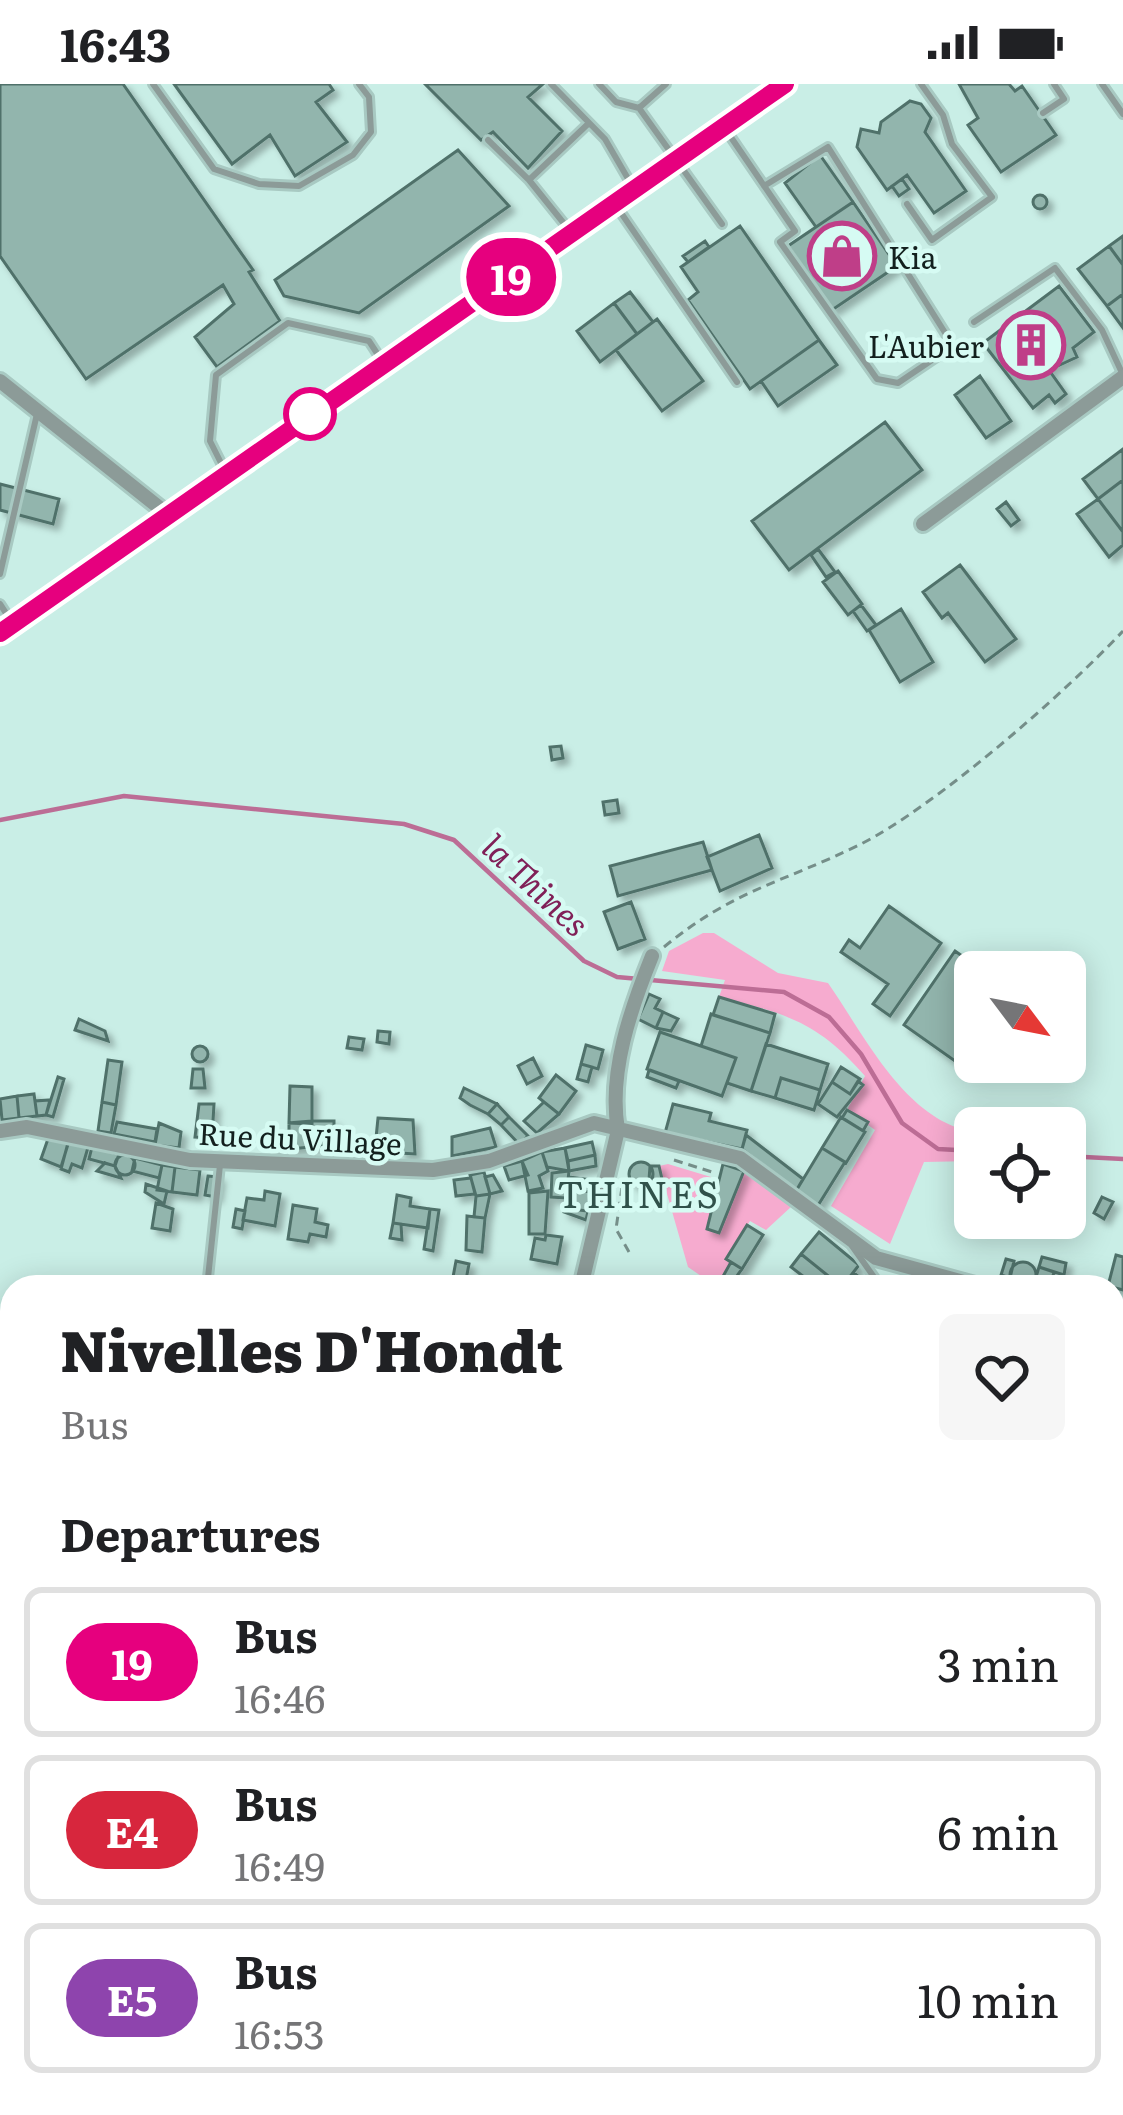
<!DOCTYPE html>
<style>
body{margin:0;font-family:Literata,serif;background:#f6f6f6;color:#202124;height:100vh;display:flex;flex-direction:column;font-size:45px;white-space:nowrap}
*{box-sizing:border-box;margin:0}
p{font-size:39px;color:#757577}
.icon{flex:none;width:66px;height:66px;fill:none;stroke:currentColor;stroke-width:2;stroke-linecap:round;stroke-linejoin:round}
.map{position:relative;flex:1;overflow:hidden}
.details{position:absolute;left:0px;top:1191px;width:1125px;height:840px;display:flex;flex-direction:column;background:#fff;border-radius:36px 36px 0 0;box-shadow:0 6px 30px #0003}
.details>*{flex:none}
.badge{padding:0 24px;border-radius:39px;font-size:42px;line-height:78px}
.needle{width:78px;rotate:122deg}
.controls{position:absolute;left:954px;top:867px;display:grid;gap:24px}
.controls a{display:grid;place-items:center;width:132px;height:132px;border-radius:18px;background:#fff;box-shadow:0 6px 30px #0003;font-size:60px}
.map>.badge{position:absolute;translate:-50% -50%;box-shadow:0 0 0 6px #fff}
h2{padding:0 60px;font-size:45px;line-height:108px}
.round{display:grid;place-items:center;flex:none;width:126px;height:126px;border-radius:18px;background:#f6f6f6}
.overview{display:flex;align-items:center;justify-content:space-between;height:204px;padding:0 60px}
h1{font-size:57px;font-weight:800;line-height:90px}
ul{padding:0;list-style:none}
li{display:flex;align-items:center;gap:36px;height:150px;margin:0 24px 18px;padding:0 36px;border:6px solid #e0e0e0;border-radius:18px}
li div{flex:1}
li b{display:block;font-size:45px}
li em{font-style:normal}
li .badge{min-width:132px;font-weight:700;text-align:center}
.status{display:flex;justify-content:space-between;align-items:center;height:84px;padding:0 60px;background:#fff;direction:ltr}
.status svg{height:33px;fill:currentColor}
.map>svg:first-child{display:block}
.green{fill:#f6abcf}
.lines{fill:none;stroke-linecap:round;stroke-linejoin:round}
.stream{stroke:#bc6d95;stroke-width:4.5}
.building{fill:#92b5ad;stroke:#50716a;stroke-width:3;filter:url(#shadow)}
.lane-casing{stroke:#a8c9c2;stroke-width:12}
.street-casing{stroke:#a8c9c2;stroke-width:20}
.secondary-casing{stroke:#a8c9c2;stroke-width:24}
.path{stroke:#758e89;stroke-width:3;stroke-dasharray:9 6;stroke-linecap:butt}
.lane{stroke:#8c9b98;stroke-width:6}
.street{stroke:#8c9b98;stroke-width:14}
.secondary{stroke:#617773;stroke-width:18}
.line-casing{stroke:#fff;stroke-width:27}
.line{stroke:#e6007e;stroke-width:18}
.stop-dot{fill:#fff;stroke:#e6007e;stroke-width:6}
.labels{text-anchor:middle;dominant-baseline:central;stroke-width:9;stroke-linejoin:round;paint-order:stroke}
.poi-label{font-size:30px;fill:#13201e;stroke:#d6fbf3;text-anchor:start}
.street-label{font-size:30px;fill:#13201e;stroke:#d6fbf3}
.water-label{font-size:33px;font-style:italic;fill:#802158;stroke:#d6fbf3}
.quarter-label{font-size:36px;letter-spacing:3px;fill:#30514a;stroke:#d6fbf3}
</style>
<div class="status"><b>16:43</b><svg viewBox="0 0 49 12"><path d="M0 12V9h3v3zM5 12V6h3v6zM10 12V3h3v9zM15 12V0h3v12zM26 1h20v11H26zM47 4h2v5h-2z"/></svg></div>
<div class="map">
<svg width="1123" height="2031" viewBox="0 0 1123 2031">
<defs>
<filter id="shadow"><feDropShadow dx="5.5" dy="5.5" stdDeviation="3" flood-color="#0004"/></filter>
</defs>
<rect width="100%" height="100%" fill="#c9eee6"/>
<path class="green" d="M703,849H714L778,889L828,899C865,952 906,1038 975,1048V1077L924,1078L890,1160L831,1122L875,1046L847,1026L865,992C818,938 787,930 719,913L725,896L662,887L669,867Z
M668,1080L711,1093L709,1102L715,1104L707,1144L718,1149L744,1087L792,1122L766,1146L750,1137L726,1174L731,1178L717,1203L688,1183L659,1082Z"/>
<g class="lines">
<path class="stream" d="M0,736L124,712L404,740L454,756L584,877L617,893L784,908L829,933L861,970L902,1039L938,1065L975,1067
M1065,1072L1123,1075"/>
</g>
<path class="building" d="M0,0H123L253,186L249,188L280,237L217,283L195,253L234,220L223,201L86,295L0,172Z
M174,0H329L333,6L316,18L347,58L295,92L270,51L232,80Z
M425,0H543L528,13L562,47L528,84L493,48L481,56Z
M959,0H1009L1015,7L1022,2L1056,51L1001,88L968,41L978,34Z
M910,17L921,20L931,34L925,48L966,107L934,129L907,91L887,106L857,63L861,45L879,49L881,38Z
M458,66L509,122L359,229L284,212L275,196Z
M820,71L853,118L816,143L785,99Z
M902,95L909,105L899,112L892,102Z
M1033 118a7 7 0 1 1 14 0a7 7 0 1 1-14 0Z
M853,118L897,182L832,226L788,162Z
M740,142L819,256L750,305L688,216L698,208L681,183Z
M1123,152V181L1109,162Z
M705,157L709,163L688,178L683,172Z
M1109,162L1123,181V210L1107,222L1078,185Z
M1059,202L1094,248L1073,264L1077,273L1049,286L1066,310L1055,319L1049,311L1033,324L983,259Z
M630,208L653,238L637,250L614,219Z
M1123,210V244L1107,222Z
M614,219L637,250L600,278L577,247Z
M657,235L703,297L662,327L616,266Z
M819,256L837,281L778,322L761,297Z
M980,292L1011,337L986,354L955,311Z
M885,338L922,386L789,486L752,437Z
M1123,365V396L1098,415L1083,395Z
M1123,396V448L1098,415Z
M0,400L59,415L53,440L0,426Z
M1098,415L1123,448V461L1109,473L1077,430Z
M1006,418L1019,436L1011,442L997,425Z
M818,465L835,488L826,493L811,471Z
M960,481L1016,555L985,578L948,529L942,534L923,508Z
M838,487L862,520L848,531L823,498Z
M861,521L876,541L867,547L853,527Z
M901,525L933,578L900,598L869,546Z
M561,662L563,674L552,676L550,663Z
M617,716L619,729L605,731L603,718Z
M759,751L772,784L720,807L707,773Z
M703,758L712,786L618,812L610,782Z
M631,818L645,855L618,865L604,828Z
M889,822L941,859L890,932L873,920L888,900L841,868L849,856L860,864Z
M955,867L985,888H975V948L955,977L904,941Z
M649,910L660,915L655,924L663,928L656,944L638,935Z
M719,913L775,930L770,949L713,931Z
M663,928L678,935L671,947L656,944Z
M711,930L770,949L751,1007L727,999L736,974L701,962Z
M79,935L105,947L108,957L75,946Z
M378,947L390,948L389,960L377,958Z
M660,948L736,974L722,1012L647,985Z
M349,953L364,955L362,966L347,964Z
M766,960L828,980L820,1006L781,994L775,1014L751,1007Z
M586,961L603,966L598,985L581,980Z
M192 970a8 8 0 1 1 16 0a8 8 0 1 1-16 0Z
M533,974L542,992L527,1000L518,982Z
M108,976L122,978L116,1021L102,1018Z
M581,980L592,983L588,998L577,995Z
M841,983L860,995L850,1010L832,998Z
M193,985H203L205,1004H191Z
M649,986L679,997L676,1004L647,993Z
M556,991L576,1007L559,1030L539,1014Z
M58,993L64,995L53,1033L46,1031Z
M781,994L820,1006L814,1026L775,1014Z
M858,997L863,1001L837,1033L818,1020L832,998L850,1010Z
M290,1002L312,1003V1040L289,1039Z
M464,1004L497,1020L488,1030L470,1021L460,1014Z
M34,1010L37,1032L19,1034L17,1012Z
M17,1012L19,1034L2,1036L0,1015Z
M50,1016L46,1031L37,1032L35,1017Z
M102,1018L116,1021L111,1049L98,1047Z
M544,1018L559,1030L537,1049L524,1037Z
M199,1020H214L212,1054L195,1053Z
M497,1020L509,1033L501,1041L488,1030Z
M673,1020L711,1029L709,1037L747,1046L742,1065L665,1049Z
M847,1026L868,1038L863,1047L842,1034Z
M509,1033L528,1052L519,1060L501,1041Z
M841,1033L865,1048L846,1079L822,1064Z
M378,1034L413,1036L415,1070L400,1069L401,1056L376,1054Z
M312,1037H334V1061L289,1065V1039Z
M117,1038L157,1045L155,1058L114,1050Z
M159,1039L181,1048L179,1064L155,1061Z
M490,1044L496,1063L452,1072V1053Z
M271,1048L281,1049L289,1063L271,1065Z
M746,1051L803,1095L796,1107L742,1065Z
M49,1052L69,1057L61,1083L41,1075Z
M69,1055L89,1060L82,1084L72,1080L69,1088L61,1085Z
M592,1058L595,1071L568,1077L565,1064Z
M92,1063L119,1070L115,1082L89,1075Z
M565,1064L569,1087L547,1083L542,1068Z
M822,1064L845,1078L817,1123L796,1107Z
M542,1068L548,1087L539,1092L543,1104L528,1107L522,1077Z
M595,1071L596,1082L569,1087L568,1077Z
M115 1081a10 10 0 1 1 20 0a10 10 0 1 1-20 0Z
M135,1074L162,1081L159,1094L132,1087Z
M522,1077L528,1091L509,1096L504,1082Z
M629 1090a12 12 0 1 1 24 0a12 12 0 1 1-24 0Z
M105,1079L115,1082L121,1094L97,1087Z
M723,1080L744,1087L719,1149L707,1145Z
M162,1081L175,1083L172,1108L157,1106Z
M650,1082H659L662,1095L649,1096Z
M175,1083L200,1086L197,1111L172,1108Z
M569,1087L566,1114L551,1113L552,1089Z
M484,1088L490,1110L476,1112L470,1091Z
M493,1091L502,1107L490,1110L485,1093Z
M208,1092L219,1093L216,1113L205,1111Z
M569,1093L592,1096L590,1108L573,1105L570,1125L588,1127L586,1136L564,1128Z
M471,1094L475,1110L456,1112L454,1096Z
M146,1100L167,1107L164,1120L145,1108Z
M573,1105L590,1108L588,1127L570,1125Z
M265,1107L280,1110L275,1142L243,1136L247,1114L264,1116Z
M548,1107L545,1150H529V1109Z
M490,1110L485,1134L474,1133L476,1112Z
M397,1111L411,1114L410,1122L430,1125L428,1144L393,1139Z
M1102,1113L1113,1118L1104,1135L1094,1129Z
M156,1119L173,1125L170,1147L152,1144Z
M293,1121L317,1125L315,1138L328,1141L326,1153L310,1150L308,1158L288,1155Z
M236,1125L245,1127L242,1145L233,1143Z
M430,1125L439,1126L433,1167L424,1165Z
M467,1132L485,1134L482,1168L466,1166Z
M393,1139L401,1140L402,1156L390,1154Z
M747,1141L763,1151L742,1185L726,1175Z
M819,1148L859,1181L842,1203L801,1170Z
M546,1151L562,1153L557,1180L531,1175L535,1154L545,1156Z
M801,1170L842,1203H817L791,1183Z
M1116,1171L1123,1173V1206L1108,1202Z
M1042,1173L1066,1179L1064,1191L1039,1183Z
M1006,1175L1014,1177L1010,1194L1001,1191Z
M456,1177L469,1180L466,1196L453,1193Z
M1010 1191a13 13 0 1 1 26 0a13 13 0 1 1-26 0Z
M731,1178L742,1185L729,1203H717Z
M1039,1183L1054,1188L1050,1203H1033Z
M854,1189L870,1202L869,1203H842Z
M0,1392L9,1409L1,1414L12,1436V1444L0,1450Z
M10,1939L12,1940L10,1982L0,1973V1951Z
M71,2019H113L117,2023L110,2031H81Z"/>
<g class="lines">
<defs>
<path id="lane" d="M153,0L214,85L259,100L299,102L353,71L371,48L369,13L359,0
M551,0L605,55L634,105
M599,0L616,18L639,24
M666,0L639,24L722,140
M1102,0L1123,30
M1043,29L1064,15L1054,0
M726,46L795,147L780,158L877,295L898,299L941,270L949,255L828,63L764,102
M488,56L528,95
M907,120L932,156L992,113L952,60L943,31L921,0
M617,123L737,298
M570,147L529,96L589,39
M974,238L1055,184L1102,246L1123,291
M224,385L210,357L216,291L288,239L369,257L382,277
M0,490L37,330
M0,520L11,537
M852,1162L881,1203
M207,1203L220,1081"/>
<path id="street" d="M0,297L166,429
M923,440L1123,293
M0,1047L27,1043L190,1076L433,1086L489,1077L594,1039L740,1074L876,1174L982,1203
M581,1203L618,1046C608,989 631,924 652,872
M1113,1236L1123,1239
M4,2031L15,2019"/>
<path id="secondary" d="M0,549L785,0"/>
</defs>
<use href="#lane" class="lane-casing"/>
<use href="#street" class="street-casing"/>
<use href="#secondary" class="secondary-casing"/>
<path class="path" d="M664,863C733,806 784,798 859,761C935,723 1064,610 1123,547
M674,1076L712,1088
M622,1103L616,1145L629,1168
M547,2031L550,2019"/>
<use href="#lane" class="lane"/>
<use href="#street" class="street"/>
<use href="#secondary" class="secondary"/>
</g>
<g class="lines">
<defs>
<path id="line" d="M0,549L785,0"/>
</defs>
<use href="#line" class="line-casing"/>
<use href="#line" class="line"/>
</g>
<defs>
<symbol id="shop-ring" viewBox="-11 -11 22 22"><circle r="9.5" fill="#d6fbf3" stroke="#bf3e88" stroke-width="1.5"/><path d="M-5-2.5h2.3a2.7 3.5 0 0 1 5.4 0H5L5.5 6h-11ZM-1.5-2.5h3a1.5 2.3 0 0 0-3 0Z" fill="#bf3e88"/></symbol>
<symbol id="building-ring" viewBox="-11 -11 22 22"><circle r="9.5" fill="#d6fbf3" stroke="#bf3e88" stroke-width="1.5"/><path d="M-4-6H4V6H1V3H-1V6H-4ZM-2.5-4.3h1.7v1.8h-1.7ZM.8-4.3h1.7v1.8H.8ZM-2.5-1h1.7V.8h-1.7ZM.8-1h1.7V.8H.8Z" fill="#bf3e88"/></symbol>
</defs>
<g fill-rule="evenodd">
<use href="#shop-ring" x="804" y="134" width="76" height="76"/>
<use href="#building-ring" x="993" y="223" width="76" height="76"/>
</g>
<circle class="stop-dot" cx="310" cy="330" r="24"/>
<g class="labels">
<g class="poi-label">
<text x="888" y="172">Kia</text>
<text x="984" y="261" text-anchor="end">L'Aubier</text>
</g>
<g class="street-label">
<text transform="translate(300 1053) rotate(3)">Rue du Village</text>
</g>
<g class="water-label">
<text transform="translate(537 800) rotate(43)">la Thines</text>
</g>
<g class="quarter-label">
<text x="639" y="1108">THINES</text>
</g>
</g>
</svg>
<div class="controls">
<a><svg class="needle" viewBox="-14 -14 28 28"><path d="M0-13l5 13h-10z" fill="#e53935"/><path d="M0 13l5-13h-10z" fill="#757577"/></svg></a>
<a><svg class="icon" aria-label="locate" viewBox="0 0 24 24"><circle cx="12" cy="12" r="6"/><path d="M12 2v4M12 18v4M2 12h4M18 12h4"/></svg></a>
</div>
<b class="badge" style="left:511px;top:193px;background:#e6007e;color:#fff">19</b>
<section class="details">
<div class="overview"><div><h1>Nivelles D'Hondt</h1><p>Bus</p></div><a class="round"><svg class="icon" aria-label="heart" viewBox="0 0 24 24"><path d="M12 20l-8-8c-3-5 5-10 8-4 3-6 11-1 8 4z"/></svg></a></div>
<h2>Departures</h2>
<ul>
<li><span class="badge" style="background:#e6007e;color:#fff">19</span><div><b>Bus</b><p>16:46</p></div><em>3 min</em></li>
<li><span class="badge" style="background:#d7263d;color:#fff">E4</span><div><b>Bus</b><p>16:49</p></div><em>6 min</em></li>
<li><span class="badge" style="background:#8e44ad;color:#fff">E5</span><div><b>Bus</b><p>16:53</p></div><em>10 min</em></li>
</ul>
</section>
</div>
